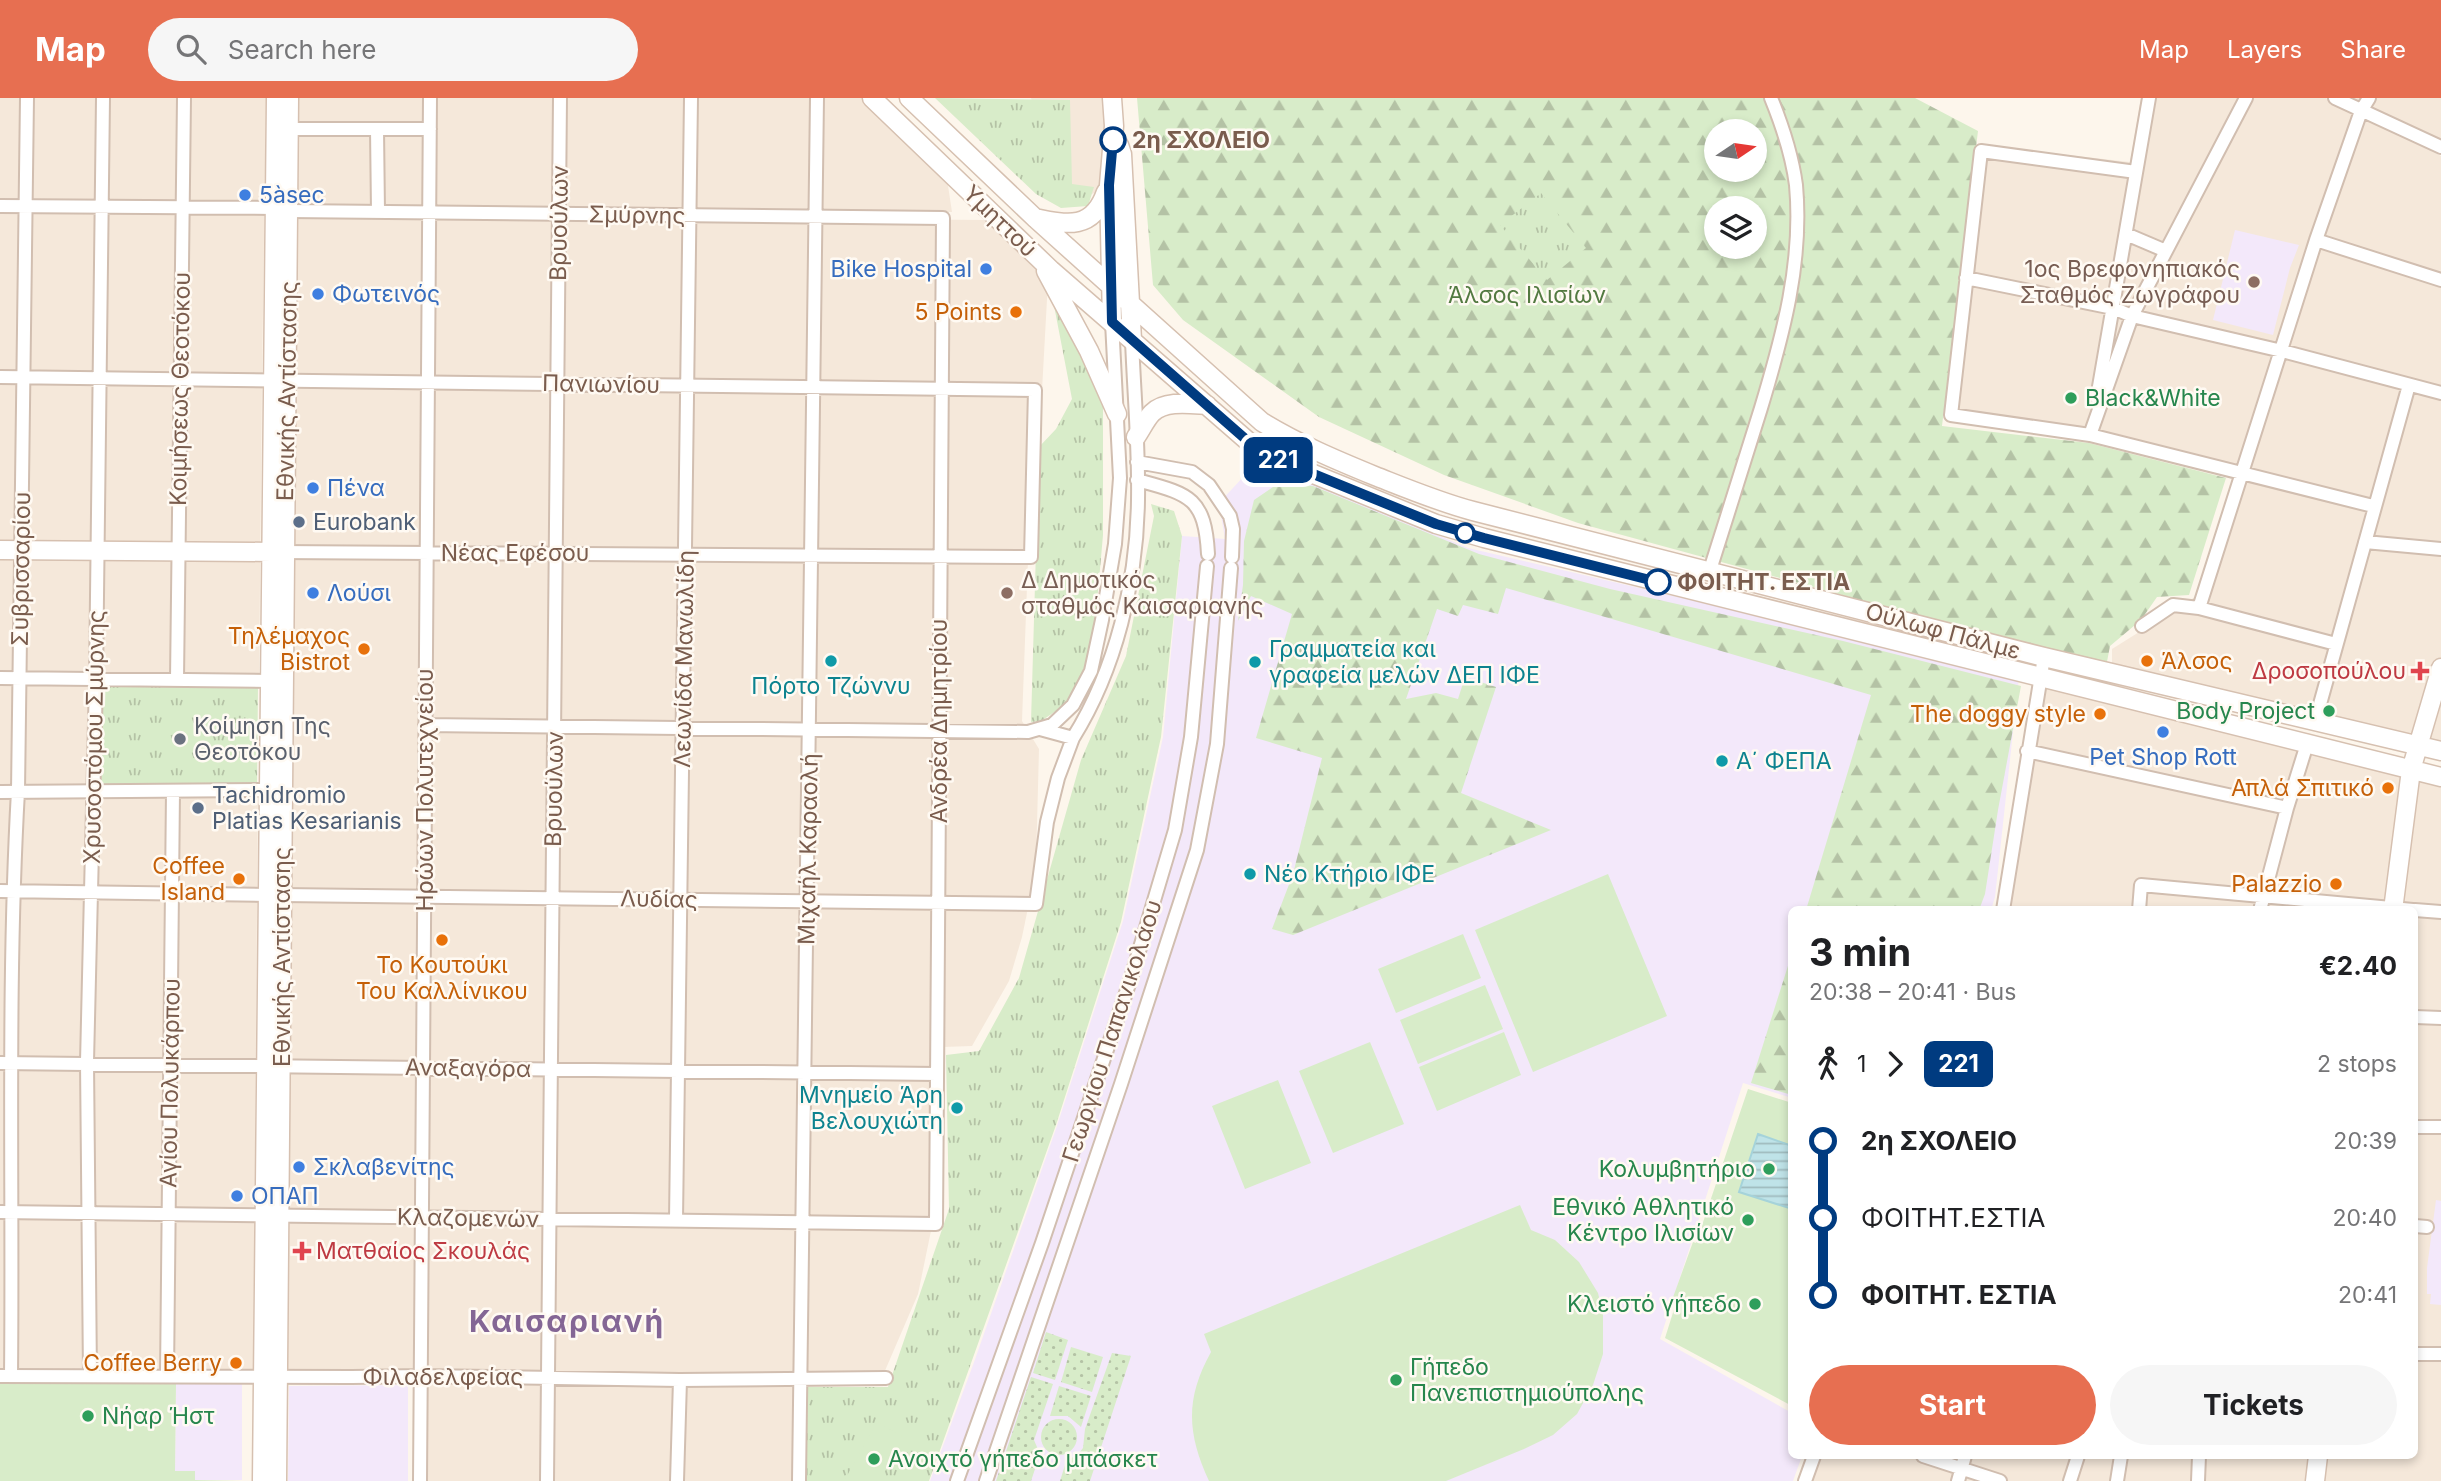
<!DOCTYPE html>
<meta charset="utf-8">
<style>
body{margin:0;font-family:Inter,sans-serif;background:#f6f6f6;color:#202124;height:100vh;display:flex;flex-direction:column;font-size:26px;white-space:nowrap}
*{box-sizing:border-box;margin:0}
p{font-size:23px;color:#757577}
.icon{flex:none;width:38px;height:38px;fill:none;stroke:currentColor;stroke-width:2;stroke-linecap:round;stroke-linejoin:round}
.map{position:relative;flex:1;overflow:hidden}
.sheet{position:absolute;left:1788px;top:808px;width:630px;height:553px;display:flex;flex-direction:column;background:#fff;border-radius:10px;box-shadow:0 4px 10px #0003}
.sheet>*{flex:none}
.badge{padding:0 14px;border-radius:10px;font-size:24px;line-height:46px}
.needle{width:46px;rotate:77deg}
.controls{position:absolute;left:1704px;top:21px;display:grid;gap:14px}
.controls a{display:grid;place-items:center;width:63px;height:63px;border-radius:50%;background:#fff;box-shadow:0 4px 10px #0003;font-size:35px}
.map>.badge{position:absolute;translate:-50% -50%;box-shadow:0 0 0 4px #fff}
.legs{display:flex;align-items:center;gap:10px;height:77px;padding:0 21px;font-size:23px}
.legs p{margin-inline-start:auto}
.headline{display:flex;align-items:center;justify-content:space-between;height:119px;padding:0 21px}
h1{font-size:38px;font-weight:700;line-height:52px}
.cta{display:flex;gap:14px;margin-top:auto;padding:14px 21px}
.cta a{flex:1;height:80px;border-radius:42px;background:#e76f51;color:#fff;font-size:28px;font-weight:700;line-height:80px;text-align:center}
.cta a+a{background:#f6f6f6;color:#202124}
ul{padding:0 21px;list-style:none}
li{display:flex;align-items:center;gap:24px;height:77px;font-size:26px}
li i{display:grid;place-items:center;width:10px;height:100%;margin:0 9px;background:currentColor}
li i::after{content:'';width:18px;height:18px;margin:-9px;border:5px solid;border-radius:50%;background:#fff}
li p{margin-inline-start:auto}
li:first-child i{background:linear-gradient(#0000 50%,currentColor 0)}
li:last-child i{background:linear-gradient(currentColor 50%,#0000 0)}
header{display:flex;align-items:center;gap:42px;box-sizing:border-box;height:98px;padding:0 35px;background:#e76f51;color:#fff}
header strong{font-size:33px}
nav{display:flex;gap:38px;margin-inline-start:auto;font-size:24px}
.search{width:490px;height:63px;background:#f6f6f6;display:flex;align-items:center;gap:18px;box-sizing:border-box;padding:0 24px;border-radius:38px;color:#757577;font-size:26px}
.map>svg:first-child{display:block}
.residential{fill:#f5e8da}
.education{fill:#f3e8fa}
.grass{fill:url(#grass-dots)}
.forest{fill:url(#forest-firs);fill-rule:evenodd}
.park{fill:url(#park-tufts)}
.pitch{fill:#d8ecc9}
.water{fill:url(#water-rules);stroke:#a5d3da;stroke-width:2}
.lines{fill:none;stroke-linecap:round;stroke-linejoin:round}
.street-casing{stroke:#d1beb0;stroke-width:16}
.secondary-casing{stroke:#d6c0b0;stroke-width:21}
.street{stroke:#fff;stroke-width:12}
.secondary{stroke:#fff;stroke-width:18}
.line-1-casing{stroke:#fff;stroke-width:16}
.line-1{stroke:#003b80;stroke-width:10}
.stop-1-dot{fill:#fff;stroke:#003b80;stroke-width:3.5}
.shop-dot{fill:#3f7fe0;stroke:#fffaf3;stroke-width:2.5}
.education-dot{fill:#8d6e63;stroke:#fffaf3;stroke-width:2.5}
.food-dot{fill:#e8710a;stroke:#fffaf3;stroke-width:2.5}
.leisure-dot{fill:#2e9e5b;stroke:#fffaf3;stroke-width:2.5}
.service-dot{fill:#5c6f8a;stroke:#fffaf3;stroke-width:2.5}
.culture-dot{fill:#0f9aa8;stroke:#fffaf3;stroke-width:2.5}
.health-dot{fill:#e0444e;stroke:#fffaf3;stroke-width:2.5}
.worship-dot{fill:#6b7280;stroke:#fffaf3;stroke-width:2.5}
.labels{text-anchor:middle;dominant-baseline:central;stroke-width:5;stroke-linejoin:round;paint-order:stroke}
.stop-label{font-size:23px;font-weight:bold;fill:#7a5c4d;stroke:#fffaf3;text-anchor:start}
.shop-label{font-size:23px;fill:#366cbe;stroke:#fffaf3;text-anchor:start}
.street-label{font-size:23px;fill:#7a5c4d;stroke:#fffaf3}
.education-label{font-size:23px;fill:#785e54;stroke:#fffaf3;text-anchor:end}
.park-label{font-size:23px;fill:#537a41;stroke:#fffaf3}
.food-label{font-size:23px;fill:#c56008;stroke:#fffaf3;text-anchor:end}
.leisure-label{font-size:23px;fill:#27864d;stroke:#fffaf3;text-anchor:start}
.service-label{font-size:23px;fill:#4e5e75;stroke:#fffaf3;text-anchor:start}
.culture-label{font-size:23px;fill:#0d838f;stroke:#fffaf3;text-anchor:start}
.health-label{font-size:23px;fill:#be3a42;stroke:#fffaf3;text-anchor:end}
.worship-label{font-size:23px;fill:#5b616d;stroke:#fffaf3;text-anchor:start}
.district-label{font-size:30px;font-weight:bold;letter-spacing:2px;fill:#846695;stroke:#fffaf3}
</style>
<header>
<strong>Map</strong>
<div class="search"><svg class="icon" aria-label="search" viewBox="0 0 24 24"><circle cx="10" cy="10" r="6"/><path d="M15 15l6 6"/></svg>Search here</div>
<nav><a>Map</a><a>Layers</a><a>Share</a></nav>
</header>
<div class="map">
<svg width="2441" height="1383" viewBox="0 0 2441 1383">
<defs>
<pattern id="grass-dots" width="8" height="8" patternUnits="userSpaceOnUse" patternTransform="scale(1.75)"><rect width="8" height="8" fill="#d8ecc9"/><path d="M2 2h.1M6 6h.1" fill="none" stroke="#b4c2a5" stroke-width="1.8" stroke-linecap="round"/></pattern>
<pattern id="forest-firs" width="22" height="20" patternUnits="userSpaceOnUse" patternTransform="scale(1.75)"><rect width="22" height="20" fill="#d8ecc9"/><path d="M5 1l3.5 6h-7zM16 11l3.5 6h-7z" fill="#b4c2a5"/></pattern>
<pattern id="park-tufts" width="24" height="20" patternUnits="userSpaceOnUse" patternTransform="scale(1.75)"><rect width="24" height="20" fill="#d8ecc9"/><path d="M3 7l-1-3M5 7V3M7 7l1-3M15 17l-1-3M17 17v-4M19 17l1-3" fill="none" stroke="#b4c2a5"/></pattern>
<pattern id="water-rules" width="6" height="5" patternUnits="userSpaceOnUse" patternTransform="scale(1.75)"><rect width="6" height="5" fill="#bfe3e8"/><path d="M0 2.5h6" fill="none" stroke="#a0bbbe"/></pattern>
</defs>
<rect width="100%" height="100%" fill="#fdf6ec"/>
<path class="residential" d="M0,0H266L262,280L0,275Z
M296,0H866L947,81L952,114L296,108Z
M1031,0H1106L1103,66L1098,94L1089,97L1065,96Z
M2141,0H2326L2441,58V649L2112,570V551L2195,499L2237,378L2091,341L1945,323L1979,47L2130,64Z
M2346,0H2441V44Z
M293,117L988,122L1048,183L1033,457L290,449Z
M0,282L262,286L259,579L0,576Z
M289,458L1028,462L1022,623L1039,651L1035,802L288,793Z
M0,583L91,584L88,696L258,694L253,1276L0,1271Z
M2045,588L2405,677L2387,812H2010Z
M2418,678L2441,683V1383H2323L2326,1358H2415V812H2400Z
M287,800L1028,810L1022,839L1009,883L972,948L943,949L933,1123L289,1115Z
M286,1121L932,1128L918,1196L884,1275L794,1276L792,1383H426V1274H283Z
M1819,1358H2315L2311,1383H1811Z"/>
<path class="education" d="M2235,132L2299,147L2290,170L2273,237L2213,222Z
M1259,362L1468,450L2019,579L1995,799L1991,812H1792V1000L1743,985L1660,1241L1792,1315V1358H1802L1793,1383H930L973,1267L1057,1028L1123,823L1163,639L1182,438L1225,441L1219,405Z
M2436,1102L2441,1103V1207L2430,1206L2431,1196H2427V1170Z
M176,1286H242V1382H195L175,1373Z
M408,1287V1383H288L289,1288Z"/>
<path class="grass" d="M1046,1234L1068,1242L1055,1282L1033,1275Z
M1071,1249L1103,1259L1092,1294L1061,1284Z
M1112,1255L1131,1258L1090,1383H1060L1066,1364L1079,1355L1083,1350L1085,1331Z
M1031,1279L1053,1286L1034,1342L1040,1356L1031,1383H996Z
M1059,1288L1091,1298L1081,1329L1068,1318H1050Z
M1041 1339a18 18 0 1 1 36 0a18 18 0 1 1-36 0Z"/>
<path class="forest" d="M1137,0H1915L1978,33L1942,328L2089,345L2226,380L2189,497L2157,499L2141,522L2110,548L2106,569L1578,425L1444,377L1319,319L1183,222L1153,187ZM1717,33H1755V72H1717ZM1717,110H1755V149H1717Z
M1279,385L1313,388L1479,456L1610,491L1843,543L2021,588L1998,712L1985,796L1979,812H1806L1871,597L1506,490L1498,516L1463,507L1458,518L1437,511L1406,601L1436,595L1458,601L1465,579L1496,589L1461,695L1551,732L1293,837L1272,831L1293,776L1322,660L1256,640L1292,516L1251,498L1238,523L1243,487L1244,443L1254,402Z
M1792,855V997L1751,985Z"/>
<path class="park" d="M935,0L1070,2L1072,86L1094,89L1088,108L1061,110L1036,96Z
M1541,95L1586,150L1547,182L1500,127Z
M1051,192L1103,303V437L1094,539L1088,566L1077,589L1062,609L1041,623L1031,624L1039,349L1056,331L1072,301Z
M1151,406L1174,413L1182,438L1161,639L1121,824L1056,1027L929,1383H804L807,1289H888L949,1111L946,957L979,953L1019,880L1081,662L1126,558L1154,418Z
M102,587L258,589L257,689L101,687Z"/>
<path class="pitch" d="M1608,776L1667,918L1533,974L1475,832Z
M1463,836L1481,880L1396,915L1378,871Z
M1485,887L1503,931L1418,966L1400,922Z
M1504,934L1521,977L1437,1013L1419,969Z
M1370,944L1404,1026L1333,1055L1299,973Z
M1278,982L1311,1065L1245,1091L1212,1008Z
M1748,991L1792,1005V1308L1665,1240L1676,1205L1672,1202L1693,1144L1696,1145Z
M1520,1107L1531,1132L1555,1142L1579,1164L1598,1195L1603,1216V1256L1593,1287L1577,1316L1553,1337L1524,1351L1446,1383H1209C1187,1335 1185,1301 1211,1254L1204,1236Z
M0,1285L176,1286L175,1373H195V1382L242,1383H0Z
M877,1324L903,1339L880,1383H844Z"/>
<path class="water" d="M1758,1036L1792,1048V1111L1739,1094Z"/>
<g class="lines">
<defs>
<path id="street" d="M2335,0L2441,49
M289,31H430
M377,31L378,114
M2136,74L1981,53L1951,317L2090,337L2373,408
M0,108L275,110
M2126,136L2166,153
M2316,142L2441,182
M1966,180L2113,210L2132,218L2282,253L2441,295
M0,279L1035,292L1031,459L277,454
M2097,300L2149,0
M2090,337L2132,218L2246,0
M1137,364L1192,374L1209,387L1230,418L1233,431L1232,459
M1137,382C1188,396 1205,398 1208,456
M2365,444L2441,451
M1710,472C1727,418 1744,365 1761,310C1783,237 1803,164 1796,87C1792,57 1782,27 1771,0
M2199,510L2316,142L2361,13L2369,0
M2142,528L2173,507L2199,510L2336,546
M0,580L271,583
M177,582L184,0
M2315,624L2409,287
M425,627L1028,634L1052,627L1073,607L1091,573L1102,522L1115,446L1120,380L1112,224
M1073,640C1116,571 1137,483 1138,402C1139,348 1134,295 1132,242
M2027,653L2287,710
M0,694L269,692
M0,793L268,797
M282,797L1036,806L1047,724L1058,680L1073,640L1040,631
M2003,812L2044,559
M2139,812L2141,787L2413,812
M2260,812L2287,710L2307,646
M2415,812L2441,814
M2415,919L2441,920
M0,965L937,976
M2415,1029H2441
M0,1114L936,1126L943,120L289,113
M676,1122L691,0
M2415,1128L2427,1129
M2415,1256H2441
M0,1278L352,1279L421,1278L680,1282L886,1280
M11,1278C13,1083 7,888 18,693L27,0
M90,1278L87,964L96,581L103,0
M167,1278L173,693
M1923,1358L2000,1383
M420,1383L430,0
M547,1383L560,0
M677,1383L680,1282
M799,1383L817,0
M957,1383L1042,1145L1131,880L1175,732L1191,639L1207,468
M986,1383L1121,986L1197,752L1217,646L1231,470
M1805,1383L1814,1358
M1958,1383L1965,1358
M2070,1383L2078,1358
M2117,1383L2121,1358
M2198,1383L2199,1358"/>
<path id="secondary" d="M872,0L1051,172L1250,345L1279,362L1436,426L1484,440L2441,679
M909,0L1035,120L1262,324C1298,346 1336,362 1375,378C1408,391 1439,404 1473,413L2044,559L2441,653
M1119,47L1122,56L1132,242
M1035,120C1068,127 1093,132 1106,94
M1046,173L1089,253L1117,316
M1112,224L1109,87L1114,28L1112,0
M1136,339C1141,332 1146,321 1152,315C1165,302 1190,306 1207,307
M0,452L272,454
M2393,812L2411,672L2441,570
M262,1383L276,0
M277,1383L289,0
M2315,1383L2318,1358"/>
</defs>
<use href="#street" class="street-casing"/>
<use href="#secondary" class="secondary-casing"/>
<use href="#street" class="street"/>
<use href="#secondary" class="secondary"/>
</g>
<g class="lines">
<defs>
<path id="line-1" d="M1113,42L1109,87L1112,224L1250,345L1279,362L1436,426L1484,440L1658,484"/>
</defs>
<use href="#line-1" class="line-1-casing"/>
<use href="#line-1" class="line-1"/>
</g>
<g class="stop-1-dot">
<circle cx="1113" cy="42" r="12"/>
<circle cx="1465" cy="435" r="9"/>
<circle cx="1658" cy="484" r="12"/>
</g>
<g class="shop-dot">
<circle cx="245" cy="97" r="7"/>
<circle cx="986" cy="171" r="7"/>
<circle cx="318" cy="196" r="7"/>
<circle cx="313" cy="390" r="7"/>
<circle cx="313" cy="495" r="7"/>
<circle cx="2163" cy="634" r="7"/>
<circle cx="299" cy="1069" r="7"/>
<circle cx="237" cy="1098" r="7"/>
</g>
<g class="education-dot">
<circle cx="2254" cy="184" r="7"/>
<circle cx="1007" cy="495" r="7"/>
</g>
<g class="food-dot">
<circle cx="1016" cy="214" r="7"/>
<circle cx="364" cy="551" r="7"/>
<circle cx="2147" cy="563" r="7"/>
<circle cx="2100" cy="616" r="7"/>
<circle cx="2388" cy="690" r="7"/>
<circle cx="239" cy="781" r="7"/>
<circle cx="2336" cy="786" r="7"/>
<circle cx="442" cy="842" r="7"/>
<circle cx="236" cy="1265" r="7"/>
</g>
<g class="leisure-dot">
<circle cx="2071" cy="300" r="7"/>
<circle cx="2329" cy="613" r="7"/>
<circle cx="1769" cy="1071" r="7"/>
<circle cx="1748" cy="1122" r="7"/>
<circle cx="1755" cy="1206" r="7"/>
<circle cx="1396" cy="1282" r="7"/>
<circle cx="88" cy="1318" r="7"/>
<circle cx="874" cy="1361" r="7"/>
</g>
<g class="service-dot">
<circle cx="299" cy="424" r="7"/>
<circle cx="198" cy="710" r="7"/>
</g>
<g class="culture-dot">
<circle cx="831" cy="563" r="7"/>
<circle cx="1255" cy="564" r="7"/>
<circle cx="1722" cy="663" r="7"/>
<circle cx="1250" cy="776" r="7"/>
<circle cx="957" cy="1010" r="7"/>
</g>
<g class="health-dot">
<path d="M2416.5 562.5h7v7h7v7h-7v7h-7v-7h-7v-7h7z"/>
<path d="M298.5 1142.5h7v7h7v7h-7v7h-7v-7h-7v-7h7z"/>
</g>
<circle class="worship-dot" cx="180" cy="641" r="7"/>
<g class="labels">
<g class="stop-label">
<text x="1132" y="42">2η ΣΧΟΛΕΙΟ</text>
<text x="1677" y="484">ΦΟΙΤΗΤ. ΕΣΤΙΑ</text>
</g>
<g class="shop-label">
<text x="259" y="97">5àsec</text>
<text x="972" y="171" text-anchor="end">Bike Hospital</text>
<text x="332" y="196">Φωτεινός</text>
<text x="327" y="390">Πένα</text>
<text x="327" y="495">Λούσι</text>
<text x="2163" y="659" text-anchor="middle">Pet Shop Rott</text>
<text x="313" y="1069">Σκλαβενίτης</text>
<text x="251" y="1098">ΟΠΑΠ</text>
</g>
<g class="street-label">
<text transform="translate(637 117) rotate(1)">Σμύρνης</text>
<text transform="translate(1000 123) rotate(44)">Υμηττού</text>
<text transform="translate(559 125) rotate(-89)">Βρυούλων</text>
<text transform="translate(601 286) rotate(1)">Πανιωνίου</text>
<text transform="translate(180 291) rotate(-89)">Κοιμήσεως Θεοτόκου</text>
<text transform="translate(287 293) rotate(-89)">Εθνικής Αντίστασης</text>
<text x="515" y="455">Νέας Εφέσου</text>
<text transform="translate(21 471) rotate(-89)">Συβρισσαρίου</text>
<text transform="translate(1943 533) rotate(15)">Ούλωφ Πάλμε</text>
<text transform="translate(684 561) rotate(-89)">Λεωνίδα Μανωλίδη</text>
<text transform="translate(939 623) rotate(-90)">Ανδρέα Δημητρίου</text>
<text transform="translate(94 639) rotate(-89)">Χρυσοστόμου Σμύρνης</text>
<text transform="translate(554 691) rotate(-89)">Βρυούλων</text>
<text transform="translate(425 692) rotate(-90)">Ηρώων Πολυτεχνείου</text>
<text transform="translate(808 751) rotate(-89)">Μιχαήλ Καραολή</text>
<text transform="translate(659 801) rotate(1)">Λυδίας</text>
<text transform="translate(282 859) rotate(-90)">Εθνικής Αντίστασης</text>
<text transform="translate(1112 933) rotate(-72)">Γεωργίου Παπανικολάου</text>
<text transform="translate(468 970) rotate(1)">Αναξαγόρα</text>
<text transform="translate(170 985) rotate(-89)">Αγίου Πολυκάρπου</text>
<text transform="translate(468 1120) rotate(1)">Κλαζομενών</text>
<text x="443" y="1279">Φιλαδελφείας</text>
</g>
<g class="education-label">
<text x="2240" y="171">1ος Βρεφονηπιακός<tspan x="2240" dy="26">Σταθμός Ζωγράφου</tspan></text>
<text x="1021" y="482" text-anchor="start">Δ Δημοτικός<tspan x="1021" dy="26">σταθμός Καισαριανής</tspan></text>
</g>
<g class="park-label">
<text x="1527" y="197">Άλσος Ιλισίων</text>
</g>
<g class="food-label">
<text x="1002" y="214">5 Points</text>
<text x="350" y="538">Τηλέμαχος<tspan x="350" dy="26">Bistrot</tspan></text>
<text x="2161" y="563" text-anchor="start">Άλσος</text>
<text x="2086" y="616">The doggy style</text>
<text x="2374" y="690">Απλά Σπιτικό</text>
<text x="225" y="768">Coffee<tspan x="225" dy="26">Island</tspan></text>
<text x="2322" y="786">Palazzio</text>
<text x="442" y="867" text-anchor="middle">Το Κουτούκι<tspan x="442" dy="26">Του Καλλίνικου</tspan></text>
<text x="222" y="1265">Coffee Berry</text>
</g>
<g class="leisure-label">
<text x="2085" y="300">Black&amp;White</text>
<text x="2315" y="613" text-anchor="end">Body Project</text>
<text x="1755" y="1071" text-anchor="end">Κολυμβητήριο</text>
<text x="1734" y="1109" text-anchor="end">Εθνικό Αθλητικό<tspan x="1734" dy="26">Κέντρο Ιλισίων</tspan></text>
<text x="1741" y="1206" text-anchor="end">Κλειστό γήπεδο</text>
<text x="1410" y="1269">Γήπεδο<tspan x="1410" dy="26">Πανεπιστημιούπολης</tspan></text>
<text x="102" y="1318">Νήαρ Ήστ</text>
<text x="888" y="1361">Ανοιχτό γήπεδο μπάσκετ</text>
</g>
<g class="service-label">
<text x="313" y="424">Eurobank</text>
<text x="212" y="697">Tachidromio<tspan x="212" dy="26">Platias Kesarianis</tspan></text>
</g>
<g class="culture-label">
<text x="1269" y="551">Γραμματεία και<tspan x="1269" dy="26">γραφεία μελών ΔΕΠ ΙΦΕ</tspan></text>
<text x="831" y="588" text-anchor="middle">Πόρτο Τζώννυ</text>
<text x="1736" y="663">Α΄ ΦΕΠΑ</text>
<text x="1264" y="776">Νέο Κτήριο ΙΦΕ</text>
<text x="943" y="997" text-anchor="end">Μνημείο Άρη<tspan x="943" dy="26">Βελουχιώτη</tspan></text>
</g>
<g class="health-label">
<text x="2406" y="573">Δροσοπούλου</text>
<text x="316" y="1153" text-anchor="start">Ματθαίος Σκουλάς</text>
</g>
<g class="worship-label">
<text x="194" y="628">Κοίμηση Της<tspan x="194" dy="26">Θεοτόκου</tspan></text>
</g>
<g class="district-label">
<text x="567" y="1223">Καισαριανή</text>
</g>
</g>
</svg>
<div class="controls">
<a><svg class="needle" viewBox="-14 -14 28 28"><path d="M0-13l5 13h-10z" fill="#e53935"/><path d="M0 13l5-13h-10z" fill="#757577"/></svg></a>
<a><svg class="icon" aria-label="layers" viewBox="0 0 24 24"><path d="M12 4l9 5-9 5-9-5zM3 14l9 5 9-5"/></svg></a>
</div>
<b class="badge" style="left:1278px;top:362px;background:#003b80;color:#fff">221</b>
<section class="sheet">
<div class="headline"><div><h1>3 min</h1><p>20:38 – 20:41 · Bus</p></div><b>€2.40</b></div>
<div class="legs"><svg class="icon" aria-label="walk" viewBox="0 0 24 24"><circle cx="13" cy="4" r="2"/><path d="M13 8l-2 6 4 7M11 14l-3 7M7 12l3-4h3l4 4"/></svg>1<svg class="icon" aria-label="forward" viewBox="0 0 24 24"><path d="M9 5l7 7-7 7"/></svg><b class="badge" style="background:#003b80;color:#fff">221</b><p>2 stops</p></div>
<ul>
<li><i style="color:#003b80"></i><b>2η ΣΧΟΛΕΙΟ</b><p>20:39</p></li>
<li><i style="color:#003b80"></i><span>ΦΟΙΤΗΤ.ΕΣΤΙΑ</span><p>20:40</p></li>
<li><i style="color:#003b80"></i><b>ΦΟΙΤΗΤ. ΕΣΤΙΑ</b><p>20:41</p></li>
</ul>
<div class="cta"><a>Start</a><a>Tickets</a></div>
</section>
</div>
